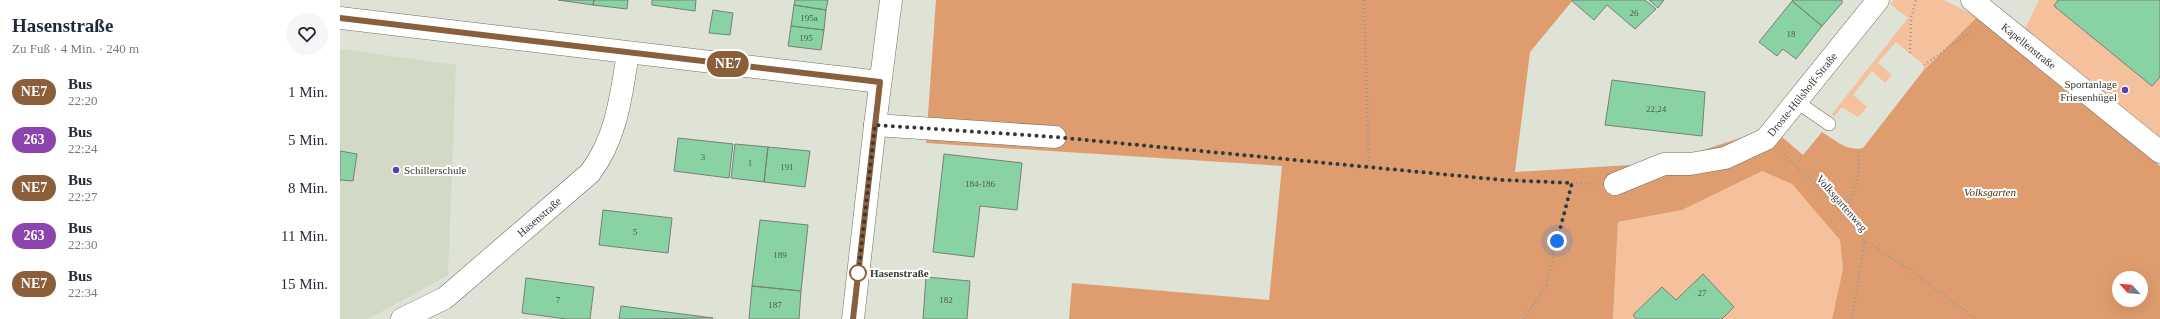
<!DOCTYPE html>
<html lang="de">
<meta charset="utf-8">
<style>
body{margin:0;font-family:"Times New Roman",serif;background:#f6f6f7;color:#1f2937;height:100vh;display:flex;flex-direction:column;font-size:15px;white-space:nowrap}
*{box-sizing:border-box;margin:0}
p{font-size:13px;color:#747a83}
.icon{flex:none;width:22px;height:22px;fill:none;stroke:currentColor;stroke-width:2;stroke-linecap:round;stroke-linejoin:round}
.map{position:relative;flex:1;overflow:hidden}
.details{display:flex;flex-direction:column;background:#fff;width:340px}
.details>*{flex:none}
.badge{padding:0 8px;border-radius:13px;font-size:14px;line-height:26px}
.needle{width:26px;rotate:296deg}
.controls{position:absolute;left:1772px;top:271px;display:grid;gap:8px}
.controls a{display:grid;place-items:center;width:36px;height:36px;border-radius:50%;background:#fff;box-shadow:0 4px 16px #0002;font-size:20px}
.you{position:absolute;width:20px;height:20px;margin:-10px;border:3px solid #fff;border-radius:50%;background:#1a73e8;box-shadow:0 0 0 6px #1a73e833}
.map>.badge{position:absolute;translate:-50% -50%;box-shadow:0 0 0 2px #fff}
.round{display:grid;place-items:center;flex:none;width:42px;height:42px;border-radius:21px;background:#f6f6f7}
.head{display:flex;align-items:center;justify-content:space-between;height:68px;padding:0 12px}
h1{font-size:19px;font-weight:800;line-height:30px}
ul{padding:0;list-style:none}
li{display:flex;align-items:center;gap:12px;height:48px;padding:0 12px}
li div{flex:1}
li b{display:block;font-size:15px}
li em{font-style:normal}
li .badge{min-width:44px;font-weight:700;text-align:center}
main{display:flex;flex:1;min-height:0}
.map>svg:first-child{display:block}
.built{fill:#d2d9c5}
.green{fill:#f5c09c}
.forest{fill:#df9d6f;fill-rule:evenodd}
.building{fill:#89d2a3;stroke:#768179}
.lines{fill:none;stroke-linecap:round;stroke-linejoin:round}
.service-casing{stroke:#6c7064;stroke-width:14}
.minor-casing{stroke:#6c7064;stroke-width:23}
.tertiary-casing{stroke:#6c7064;stroke-width:23}
.secondary-casing{stroke:#6c7064;stroke-width:23}
.path{stroke:#989b91;stroke-width:2.5;stroke-dasharray:1 3;stroke-linecap:butt}
.service{stroke:#fff;stroke-width:13}
.minor{stroke:#fff;stroke-width:22}
.tertiary{stroke:#fff;stroke-width:22}
.secondary{stroke:#fff;stroke-width:22}
.line-casing{stroke:#fff;stroke-width:9}
.line{stroke:#8b5e3c;stroke-width:6}
.walk{stroke:#363832;stroke-width:4;stroke-dasharray:0 7.2}
.poi-dot{fill:#5a3eb6;stroke:#fff;stroke-width:1.5}
.stop-dot{fill:#fff;stroke:#8b5e3c;stroke-width:2}
.labels{text-anchor:middle;dominant-baseline:central;stroke-width:4;stroke-linejoin:round;paint-order:stroke}
.number-label{font-size:9px;fill:#4b5e4e}
.street-label{font-size:11px;fill:#363832;stroke:#fff}
.poi-label{font-size:11px;fill:#363832;stroke:#fff;text-anchor:end}
.park-label{font-size:11px;font-style:italic;fill:#562b06;stroke:#fff}
.stop-label{font-size:11px;font-weight:bold;fill:#363832;stroke:#fff;text-anchor:start}
</style>
<main>
<section class="details">
<div class="head"><div><h1>Hasenstraße</h1><p>Zu Fuß · 4 Min. · 240 m</p></div><a class="round"><svg class="icon" aria-label="heart" viewBox="0 0 24 24"><path d="M12 20l-8-8c-3-5 5-10 8-4 3-6 11-1 8 4z"/></svg></a></div>
<ul>
<li><span class="badge" style="background:#8b5e3c;color:#fff">NE7</span><div><b>Bus</b><p>22:20</p></div><em>1 Min.</em></li>
<li><span class="badge" style="background:#8e44ad;color:#fff">263</span><div><b>Bus</b><p>22:24</p></div><em>5 Min.</em></li>
<li><span class="badge" style="background:#8b5e3c;color:#fff">NE7</span><div><b>Bus</b><p>22:27</p></div><em>8 Min.</em></li>
<li><span class="badge" style="background:#8e44ad;color:#fff">263</span><div><b>Bus</b><p>22:30</p></div><em>11 Min.</em></li>
<li><span class="badge" style="background:#8b5e3c;color:#fff">NE7</span><div><b>Bus</b><p>22:34</p></div><em>15 Min.</em></li>
</ul>
</section>
<div class="map">
<svg width="1820" height="319" viewBox="0 0 1820 319">
<rect width="100%" height="100%" fill="#dfe3d6"/>
<path class="built" d="M0,49L116,65L108,275L28,319H0Z"/>
<path class="green" d="M1554,0H1604L1637,17L1583,71L1584,65L1556,42L1538,63L1552,75L1545,83L1532,71L1513,95L1527,107L1518,117L1502,107L1494,117L1492,114L1568,18L1550,4Z
M1699,0H1820V145L1682,35Z
M1422,170L1452,184L1500,240L1503,269L1492,319H1273L1278,222L1342,210Z"/>
<path class="forest" d="M596,0H1233L1190,52L1175,172L1323,163L1419,132L1427,124L1463,155L1482,132C1495,140 1507,152 1523,148L1583,71L1637,17L1820,166V319H1492L1503,269L1500,240L1452,184L1422,171L1342,210L1278,222L1273,319H729L732,283L929,300L942,166L586,143ZM1779,278H1801V300H1779Z"/>
<path class="building" d="M218,0H254L253,5Z
M254,0H288L287,9L253,5Z
M312,0H356L355,11L312,5Z
M455,0H488L486,10L454,5Z
M1233,0H1305L1316,9L1295,29L1267,5L1254,20L1232,1Z
M1309,0H1324L1318,8Z
M1453,0H1502V3L1482,26L1452,1Z
M1718,0H1820V77L1812,86L1714,6Z
M1452,1L1482,26L1456,59L1443,49L1437,56L1419,42Z
M454,5L486,10L484,30L451,26Z
M373,10L393,13L390,35L369,33Z
M451,26L484,30L481,50L448,46Z
M1272,80L1365,92L1362,136L1265,125Z
M338,138L393,144L389,178L334,171Z
M395,144L428,147L424,182L391,178Z
M428,147L470,151L465,187L424,182Z
M0,151L17,154L13,181L0,180Z
M604,154L682,163L677,210L640,206L634,257L593,252Z
M263,210L332,218L328,253L259,245Z
M420,220L468,225L461,291L412,286Z
M1363,274L1394,307L1382,319H1296L1293,315L1322,287L1336,300Z
M586,277L630,281L627,319H583Z
M186,278L254,287L250,319H226L182,313Z
M412,286L461,291L459,319H409Z
M281,306L373,318L279,319Z"/>
<g class="lines">
<defs>
<path id="service" d="M1457,102L1489,124"/>
<g id="minor">
<path d="M535,125L715,137"/>
<path id="s1" d="M1275,184L1324,164H1350L1385,158L1426,139L1538,0"/>
<path id="s2" d="M62,319L105,298L250,173C277,137 281,96 288,53"/>
</g>
<g id="tertiary">
<path id="s3" d="M1632,0L1820,152"/>
<path d="M0,18L540,82"/>
</g>
<path id="secondary" d="M513,319L535,125L551,0"/>
</defs>
<use href="#service" class="service-casing"/>
<use href="#minor" class="minor-casing"/>
<use href="#tertiary" class="tertiary-casing"/>
<use href="#secondary" class="secondary-casing"/>
<path class="path" d="M1024,0L1029,168
M1570,53L1571,18L1576,0
M1584,65L1632,31
M738,139L1163,180L1253,184
M1444,155C1474,181 1501,209 1525,241L1512,319
M1504,214C1514,194 1523,171 1517,149
M1525,241L1566,267L1636,319
M1184,319L1206,285L1232,183"/>
<use href="#service" class="service"/>
<use href="#minor" class="minor"/>
<use href="#tertiary" class="tertiary"/>
<use href="#secondary" class="secondary"/>
</g>
<g class="lines">
<defs>
<path id="line" d="M0,18L540,82L513,319"/>
</defs>
<use href="#line" class="line-casing"/>
<use href="#line" class="line"/>
<path class="walk" d="M518,273V276L535,125L715,137L1163,180L1232,183L1217,241"/>
</g>
<g class="poi-dot">
<circle cx="1785" cy="90" r="4"/>
<circle cx="56" cy="170" r="4"/>
</g>
<circle class="stop-dot" cx="518" cy="273" r="8"/>
<g class="labels">
<g class="number-label">
<text x="1294" y="13">26</text>
<text x="469" y="18">195a</text>
<text x="1451" y="34">18</text>
<text x="466" y="38">195</text>
<text x="1316" y="109">22,24</text>
<text x="363" y="157">3</text>
<text x="410" y="163">1</text>
<text x="447" y="167">191</text>
<text x="640" y="184">184-186</text>
<text x="295" y="232">5</text>
<text x="440" y="255">189</text>
<text x="1362" y="293">27</text>
<text x="218" y="300">7</text>
<text x="606" y="300">182</text>
<text x="435" y="305">187</text>
</g>
<g class="street-label">
<text stroke="none"><textPath href="#s3" startOffset="73">Kapellenstraße</textPath></text>
<text stroke="none"><textPath href="#s1" startOffset="217">Droste-Hülshoff-Straße</textPath></text>
<text transform="translate(1502 203) rotate(49)">Volksgartenweg</text>
<text stroke="none"><textPath href="#s2" startOffset="172">Hasenstraße</textPath></text>
</g>
<g class="poi-label">
<text x="1777" y="84">Sportanlage<tspan x="1777" dy="13">Friesenhügel</tspan></text>
<text x="64" y="170" text-anchor="start">Schillerschule</text>
</g>
<g class="park-label">
<text x="1650" y="192">Volksgarten</text>
</g>
<g class="stop-label">
<text x="530" y="273">Hasenstraße</text>
</g>
</g>
</svg>
<div class="controls">
<a><svg class="needle" viewBox="-14 -14 28 28"><path d="M0-13l5 13h-10z" fill="#e53935"/><path d="M0 13l5-13h-10z" fill="#747a83"/></svg></a>
</div>
<div class="you" style="left:1217px;top:241px"></div>
<b class="badge" style="left:388px;top:64px;background:#8b5e3c;color:#fff">NE7</b>
</div>
</main>
